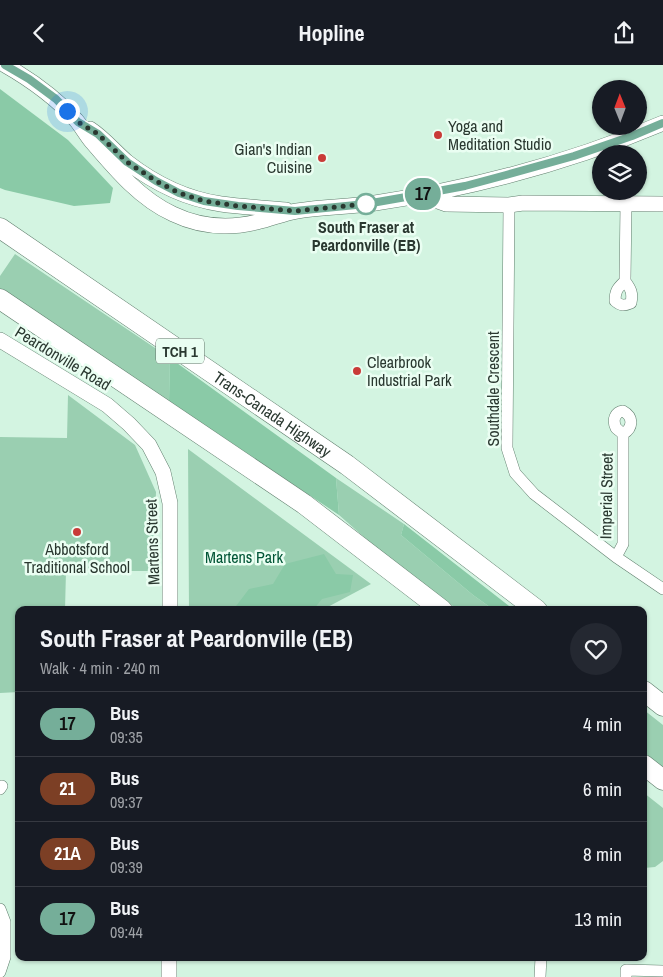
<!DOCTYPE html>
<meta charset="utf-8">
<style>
body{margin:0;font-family:"Archivo Narrow",sans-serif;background:#242831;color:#f1f3f6;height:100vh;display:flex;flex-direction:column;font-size:19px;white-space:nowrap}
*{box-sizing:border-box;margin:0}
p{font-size:16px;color:#9ea1a6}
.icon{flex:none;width:28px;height:28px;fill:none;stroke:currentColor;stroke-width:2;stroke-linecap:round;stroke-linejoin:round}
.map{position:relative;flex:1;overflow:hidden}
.sheet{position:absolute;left:15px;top:541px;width:632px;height:355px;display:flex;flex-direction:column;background:#171b24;border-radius:10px;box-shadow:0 1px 4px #0004}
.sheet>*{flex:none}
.badge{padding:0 10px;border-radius:16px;font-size:18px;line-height:32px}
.needle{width:32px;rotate:359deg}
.buttons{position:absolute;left:592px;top:15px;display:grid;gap:10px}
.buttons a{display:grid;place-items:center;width:55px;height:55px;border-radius:50%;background:#171b24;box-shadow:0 1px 4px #0004;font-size:25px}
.you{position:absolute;width:25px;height:25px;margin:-12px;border:4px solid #fff;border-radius:50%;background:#1a73e8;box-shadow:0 0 0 8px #1a73e833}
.map>.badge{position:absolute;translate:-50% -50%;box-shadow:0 0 0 2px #fff}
.round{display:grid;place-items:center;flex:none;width:52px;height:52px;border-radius:26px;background:#242831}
.summary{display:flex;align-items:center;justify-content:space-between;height:85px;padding:0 25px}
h1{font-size:24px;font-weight:700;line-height:38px}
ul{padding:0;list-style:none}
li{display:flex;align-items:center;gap:15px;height:65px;padding:0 25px;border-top:1px solid #363941}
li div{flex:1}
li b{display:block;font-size:19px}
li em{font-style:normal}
li .badge{min-width:55px;font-weight:700;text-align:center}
header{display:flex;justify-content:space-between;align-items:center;height:65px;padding:0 25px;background:#171b24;font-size:22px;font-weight:700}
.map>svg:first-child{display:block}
.green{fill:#9acfb1}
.forest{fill:#8acaa7}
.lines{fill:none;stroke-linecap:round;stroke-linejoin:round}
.street-casing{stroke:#607e6d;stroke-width:12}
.secondary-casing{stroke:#607e6d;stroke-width:16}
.highway-casing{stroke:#607e6d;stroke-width:21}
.street{stroke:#fff;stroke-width:11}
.secondary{stroke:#fff;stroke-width:15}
.highway{stroke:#fff;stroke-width:20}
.line-casing{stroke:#fff;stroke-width:11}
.line{stroke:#75ae99;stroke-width:8}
.walk{stroke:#2a3830;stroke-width:5;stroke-dasharray:0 9}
.poi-dot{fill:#c93b38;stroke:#eafef2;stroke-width:2}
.stop-dot{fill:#fff;stroke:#75ae99;stroke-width:2.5}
.labels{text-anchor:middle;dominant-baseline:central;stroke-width:5;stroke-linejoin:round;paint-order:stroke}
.shield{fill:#eafef2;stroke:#64736a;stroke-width:1}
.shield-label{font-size:15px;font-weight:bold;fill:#2a3830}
.poi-label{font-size:16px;fill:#2a3830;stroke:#eafef2;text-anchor:start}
.stop-label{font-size:16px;font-weight:bold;fill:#2a3830;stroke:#eafef2}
.street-label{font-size:16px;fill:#2a3830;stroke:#eafef2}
.park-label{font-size:16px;fill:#015536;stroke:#eafef2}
</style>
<header><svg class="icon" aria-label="back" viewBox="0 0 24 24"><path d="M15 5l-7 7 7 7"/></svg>Hopline<svg class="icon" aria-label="share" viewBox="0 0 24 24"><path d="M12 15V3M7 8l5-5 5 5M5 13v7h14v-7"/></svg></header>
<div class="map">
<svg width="663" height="912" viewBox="0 0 663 912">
<rect width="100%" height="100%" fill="#d3f4e1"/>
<path class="green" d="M15,189L170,293L169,336L0,225V211Z
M68,330L135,380L156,427L153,506H66L65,545H19V627L0,628V372L67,373Z
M188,384L371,519L322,545H189Z
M336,413L404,459L401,470L473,530L494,545H458L373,480L339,450Z
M644,645L663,660V704L644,689Z
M644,728L663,743V796L655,802L644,803Z"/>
<path class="forest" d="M0,24L68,75L113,123L110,138L74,141L5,125L0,123Z
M170,293L336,413L339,450L169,336Z
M404,459L514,545H494L473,530L401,470Z
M324,489L336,509L353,510L350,527L322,534L313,545H233L249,524L273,519L285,499Z"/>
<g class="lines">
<defs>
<path id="street" d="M509,140L507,383L515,408L534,429L616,492L663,524
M625,216C618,223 615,225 615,236C621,241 624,241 631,238C633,228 631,224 625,216L626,139
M623,346C634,352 633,363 623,369C622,368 617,364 616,363C612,355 615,347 623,346Z
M616,492L623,479V369
M0,724L2,721
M0,844L5,857V892L0,907
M540,912L541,892
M626,912V905L663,906"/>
<path id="secondary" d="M5,0C33,16 55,32 76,55C82,62 86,70 92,77C115,104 140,134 173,149C200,162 228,164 257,157C271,154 284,148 297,146C321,142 345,142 369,139C469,124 569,98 663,58
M90,64C104,73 114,86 127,97C154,118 187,134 221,139C243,142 265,143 286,145
M421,130L446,139L509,140L523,138L663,139
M0,275L107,340L129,359L149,380L163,407L170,438V545
M169,892V912"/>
<g id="highway">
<path id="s1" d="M0,163L347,400L537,545"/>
<path d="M0,234L304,439L442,545"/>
<path d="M644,626L663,641"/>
<path d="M644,700L663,715"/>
</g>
</defs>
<use href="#street" class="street-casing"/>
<use href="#secondary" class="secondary-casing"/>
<use href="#highway" class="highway-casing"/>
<use href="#street" class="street"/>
<use href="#secondary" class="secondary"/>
<use href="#highway" class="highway"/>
</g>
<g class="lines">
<defs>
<path id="line" d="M5,0L29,14L56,34L78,57L98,69L127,97L156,116L179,128L204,136L238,141L295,146L366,139L406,132L465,121L506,110L574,91L632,71L663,58"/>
</defs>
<use href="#line" class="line-casing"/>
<use href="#line" class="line"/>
<path class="walk" d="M67,46L78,57L98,69L127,97L156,116L179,128L204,136L238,141L295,146L366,139"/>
</g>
<g class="poi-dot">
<circle cx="438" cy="70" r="5"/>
<circle cx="322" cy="93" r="5"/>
<circle cx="357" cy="306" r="5"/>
<circle cx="77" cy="467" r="5"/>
</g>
<circle class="stop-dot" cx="366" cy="139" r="10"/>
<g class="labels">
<rect class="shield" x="156" y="273.5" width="48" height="25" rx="4"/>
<g class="shield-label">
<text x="180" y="286">TCH 1</text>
</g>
<g class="poi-label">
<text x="448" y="61">Yoga and<tspan x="448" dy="18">Meditation Studio</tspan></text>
<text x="312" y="84" text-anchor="end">Gian's Indian<tspan x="312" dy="18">Cuisine</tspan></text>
<text x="367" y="297">Clearbrook<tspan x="367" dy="18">Industrial Park</tspan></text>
<text x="77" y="484" text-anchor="middle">Abbotsford<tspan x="77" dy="18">Traditional School</tspan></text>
</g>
<g class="stop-label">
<text x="366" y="162">South Fraser at<tspan x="366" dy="18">Peardonville (EB)</tspan></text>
</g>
<g class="street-label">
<text transform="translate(63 293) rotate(31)">Peardonville Road</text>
<text transform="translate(493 324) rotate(-90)">Southdale Crescent</text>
<text stroke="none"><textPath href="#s1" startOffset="330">Trans-Canada Highway</textPath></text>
<text transform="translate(606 431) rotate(-89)">Imperial Street</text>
<text transform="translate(152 477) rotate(-92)">Martens Street</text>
</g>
<g class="park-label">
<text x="244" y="492">Martens Park</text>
</g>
</g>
</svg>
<div class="buttons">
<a><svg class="needle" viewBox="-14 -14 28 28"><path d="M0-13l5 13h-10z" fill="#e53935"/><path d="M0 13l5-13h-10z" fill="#9ea1a6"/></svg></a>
<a><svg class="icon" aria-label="layers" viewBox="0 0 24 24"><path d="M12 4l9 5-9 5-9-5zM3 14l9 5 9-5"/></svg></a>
</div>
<div class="you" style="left:67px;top:46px"></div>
<b class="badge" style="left:423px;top:129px;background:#75ae99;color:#111">17</b>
<section class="sheet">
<div class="summary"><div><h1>South Fraser at Peardonville (EB)</h1><p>Walk · 4 min · 240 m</p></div><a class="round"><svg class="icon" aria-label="heart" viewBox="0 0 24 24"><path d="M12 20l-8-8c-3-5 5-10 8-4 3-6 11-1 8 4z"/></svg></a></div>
<ul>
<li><span class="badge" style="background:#75ae99;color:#111">17</span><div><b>Bus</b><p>09:35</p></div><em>4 min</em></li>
<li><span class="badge" style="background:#7c3f25;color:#fff">21</span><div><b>Bus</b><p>09:37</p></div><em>6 min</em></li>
<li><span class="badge" style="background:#7c3f25;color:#fff">21A</span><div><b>Bus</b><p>09:39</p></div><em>8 min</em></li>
<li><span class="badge" style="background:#75ae99;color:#111">17</span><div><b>Bus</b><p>09:44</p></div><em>13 min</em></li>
</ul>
</section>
</div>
